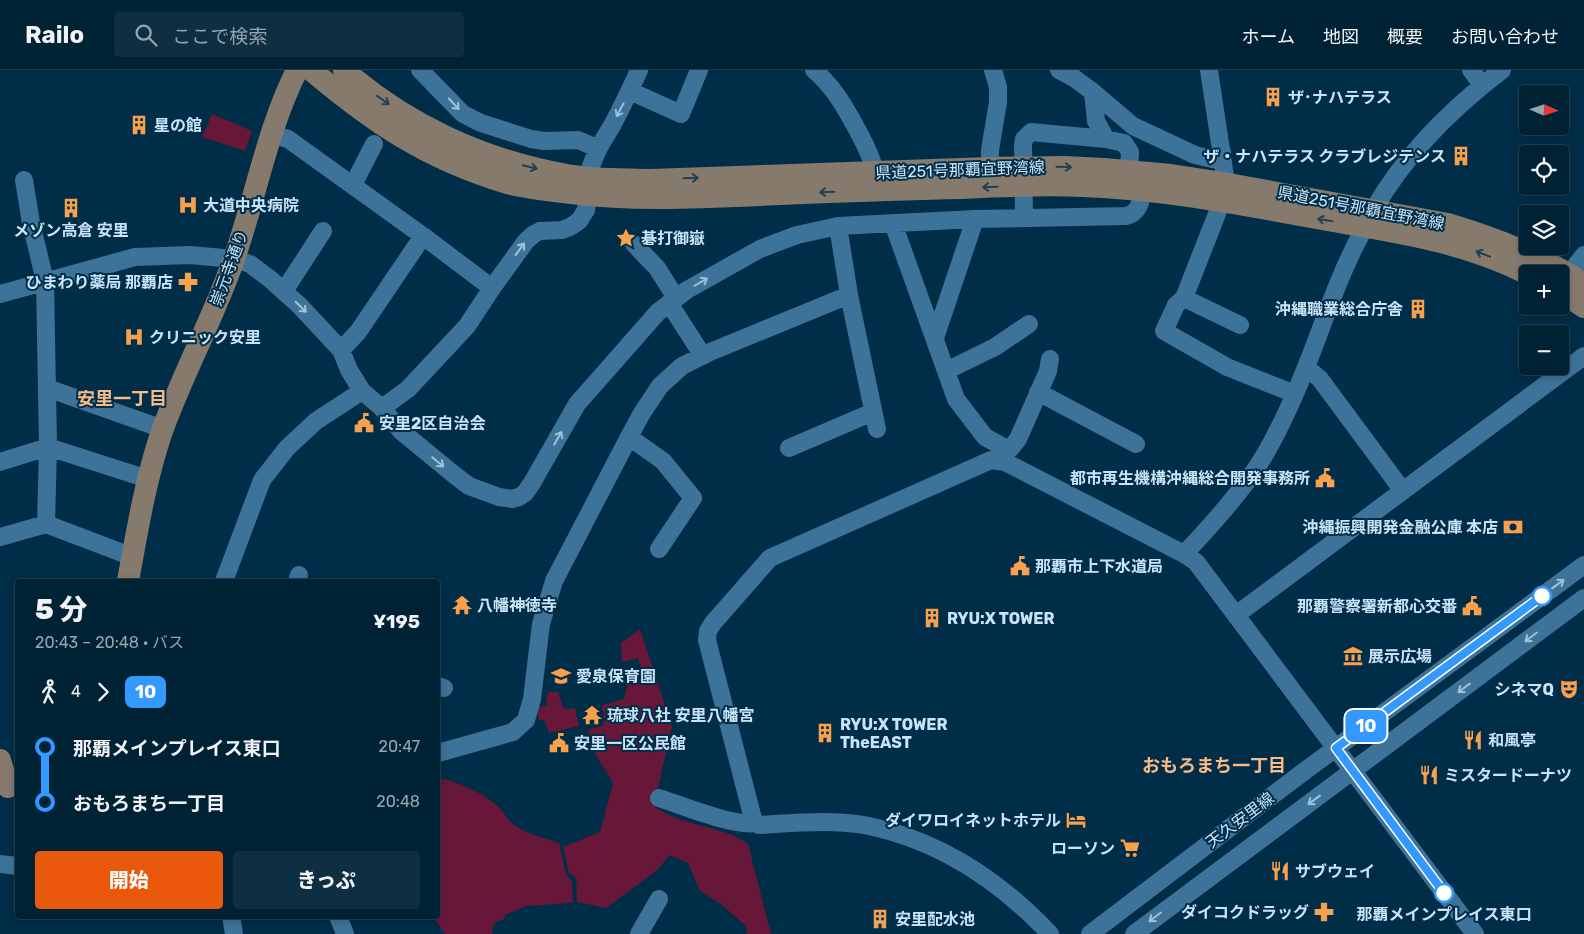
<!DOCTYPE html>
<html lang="ja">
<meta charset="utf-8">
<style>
body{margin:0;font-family:Rubik,"Noto Sans JP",sans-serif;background:#0e2f41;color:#f1f3f6;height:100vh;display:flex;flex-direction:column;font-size:19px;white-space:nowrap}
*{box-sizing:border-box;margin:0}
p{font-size:16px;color:#95a4ad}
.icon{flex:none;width:28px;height:28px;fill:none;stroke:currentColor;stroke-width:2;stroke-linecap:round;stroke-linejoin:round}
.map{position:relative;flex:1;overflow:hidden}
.drawer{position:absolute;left:15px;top:509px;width:425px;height:340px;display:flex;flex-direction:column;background:#002235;border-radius:5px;box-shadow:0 2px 8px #0003,0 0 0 1px #223f50}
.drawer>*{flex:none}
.badge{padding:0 10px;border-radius:8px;font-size:18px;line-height:32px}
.needle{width:32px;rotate:93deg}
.fabs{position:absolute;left:1519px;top:15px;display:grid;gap:10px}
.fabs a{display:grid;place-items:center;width:50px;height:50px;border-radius:5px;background:#002235;box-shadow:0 2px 8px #0003,0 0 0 1px #223f50;font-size:25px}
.map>.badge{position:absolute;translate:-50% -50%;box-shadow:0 0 0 2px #fff}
.legs{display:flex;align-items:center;gap:8px;height:55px;padding:0 20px;font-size:16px}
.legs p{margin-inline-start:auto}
.summary{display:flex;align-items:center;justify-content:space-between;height:85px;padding:0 20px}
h1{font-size:28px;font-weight:800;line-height:38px}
.action{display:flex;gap:10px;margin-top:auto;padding:10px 20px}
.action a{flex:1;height:58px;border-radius:5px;background:#ea580c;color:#fff;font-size:20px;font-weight:800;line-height:58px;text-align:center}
.action a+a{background:#0e2f41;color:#f1f3f6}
ul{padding:0 20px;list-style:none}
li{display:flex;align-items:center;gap:18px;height:55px;font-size:19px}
li i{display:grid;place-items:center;width:8px;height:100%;margin:0 6px;background:currentColor}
li i::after{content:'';width:12px;height:12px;margin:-6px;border:4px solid;border-radius:50%;background:#002235}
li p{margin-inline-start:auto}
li:first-child i{background:linear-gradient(#0000 50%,currentColor 0)}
li:last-child i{background:linear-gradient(currentColor 50%,#0000 0)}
header{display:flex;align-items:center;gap:30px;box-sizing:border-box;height:70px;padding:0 25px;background:#002235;border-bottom:1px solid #223f50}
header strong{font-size:24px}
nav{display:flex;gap:28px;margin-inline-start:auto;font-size:18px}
.search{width:350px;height:45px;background:#0e2f41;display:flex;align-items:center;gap:12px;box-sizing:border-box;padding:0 18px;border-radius:5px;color:#95a4ad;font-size:19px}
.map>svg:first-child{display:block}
.green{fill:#671737}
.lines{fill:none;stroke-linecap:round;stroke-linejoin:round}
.minor{stroke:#3d7399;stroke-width:18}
.major{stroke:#867a6d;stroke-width:22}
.oneway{stroke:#224050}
.oneway2{stroke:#9ec2dc}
.line-1-casing{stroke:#fff;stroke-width:11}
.line-1{stroke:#39f;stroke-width:8}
.stop-1-dot{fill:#fff;stroke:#39f;stroke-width:2.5}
.labels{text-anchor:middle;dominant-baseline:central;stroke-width:4;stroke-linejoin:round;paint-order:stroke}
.poi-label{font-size:16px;font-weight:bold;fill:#c8e4f9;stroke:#002d47;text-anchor:start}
.street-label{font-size:16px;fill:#c8e4f9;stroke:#002d47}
.stop-label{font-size:16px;font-weight:bold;fill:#c8e4f9;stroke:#002d47}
.neighbourhood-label{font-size:18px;font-weight:bold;fill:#f9ba85;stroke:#002d47}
</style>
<header>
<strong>Railo</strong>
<div class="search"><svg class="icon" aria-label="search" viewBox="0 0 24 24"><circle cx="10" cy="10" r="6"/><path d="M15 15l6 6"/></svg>ここで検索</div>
<nav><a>ホーム</a><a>地図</a><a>概要</a><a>お問い合わせ</a></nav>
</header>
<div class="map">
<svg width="1584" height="864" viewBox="0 0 1584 864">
<rect width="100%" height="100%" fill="#002d47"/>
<path class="green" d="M212,44L252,61L245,81L202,67Z
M640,559L672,656L654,736C682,757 720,754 748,774L771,864H747L746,856L721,834L700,821L688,793L670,785L656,801L606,838L577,832L576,808L569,803L563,777L600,762L613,713L593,680L588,660L604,655L602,635L624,629L627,615L643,607L638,588L622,592L621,573Z
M548,622H558L564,639L575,638L579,656L549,663L544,650H539L537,637L547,636L546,626L548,625Z
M438,700L439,708C461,713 481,722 498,736C503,741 507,749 513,754C526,764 544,768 559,773L566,804L572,812L573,833L526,836L505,845L504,849L494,853L492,864H446L442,861L438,853L431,846H438Z"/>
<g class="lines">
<path class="minor" d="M420,0L463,44L481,53L531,69L544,71L578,70L597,78
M814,0C835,18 846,39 859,63C866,76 872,88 875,102
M1059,0L1074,8L1093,22L1096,51L1106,69
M1209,0L1226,113
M1471,0L1482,15
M630,21L681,44L699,0
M1093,22L1133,56L1195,85L1217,90L1222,82
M271,64L288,69L423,166L492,218
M990,98V80L998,32V17L993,0
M588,108C592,87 602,72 613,54C622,36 631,19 639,0
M24,110L31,153L45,211L48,377L46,454L133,487
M353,115L374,74
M1222,131L1184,228L1176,235L1164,261L1227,297L1295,324
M1374,139C1406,83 1451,39 1502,0
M1024,148L1023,75L1024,69L1031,62L1106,69L1124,73L1130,82L1129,100
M893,153L956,329L985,367L1005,378H1011L1018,369L1048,301L1050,289
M634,174L657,198L676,228
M1569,204L1584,185
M284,221L323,161
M0,224L135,187L190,185L234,189L250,194L270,209L300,236L341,280L349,300L362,321L382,338L401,361L452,403L469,416L499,427L512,429L519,427L525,423L532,413L577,334L658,242L687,220L760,179L797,165L838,156L975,149L1126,146C1139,143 1141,132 1142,120
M849,225L877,359
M1184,228L1240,255
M669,233L703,286
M935,268L975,149
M341,280L358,262L423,166
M1306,297L1320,309L1403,421
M946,301L995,277L1029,254
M47,318L163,359
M1038,322L1136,374
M382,338L408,319L467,256L492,218L526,171L534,164L540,161L562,160L570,157L579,151L586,140L588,125
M629,367L663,391L693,428L659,479
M789,378L873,342
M0,392L48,377L148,409
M0,467L46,454
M1184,484C1209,458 1234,430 1255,400C1271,377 1283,351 1294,326C1319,270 1335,210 1365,157
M224,511L262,410L287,378L316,351L362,321
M297,511L299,505
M1236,545L1584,286
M438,616L444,618
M438,683L513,662L526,650L532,629L541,554L554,511L629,367L642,343L660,316L682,296L710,282L849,225L838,156
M659,728C681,735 735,757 755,753
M0,794L18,796
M231,846L234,864
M338,846L345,864
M639,864L659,829
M1050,864C1001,812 940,771 869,756C833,749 795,753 759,755L755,753L752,745L707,570L708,561L713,553L770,488L991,390L1005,392L1184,484L1196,492L1475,864
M1090,864L1302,703L1584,495
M1134,864L1584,528"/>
<path class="major" d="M311,0C374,53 427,89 507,113C525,118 544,120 563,122C643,133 723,126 804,123C856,121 909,119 962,118C1002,116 1042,114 1082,116C1167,119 1250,136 1333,151C1401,163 1465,172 1528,204
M344,0C406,55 486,91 567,105C595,110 623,109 651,110L990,98L1064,97L1104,99L1171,105L1223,113L1448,154C1495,168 1543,186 1584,214
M1560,221L1584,237
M128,511C137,462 145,412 161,364C182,305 213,249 234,189C256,126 267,60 297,0
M0,690L8,717"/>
</g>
<defs><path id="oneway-shaft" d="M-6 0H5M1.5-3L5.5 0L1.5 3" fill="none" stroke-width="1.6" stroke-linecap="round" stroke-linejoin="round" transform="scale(1.25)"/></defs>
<g class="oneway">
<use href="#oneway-shaft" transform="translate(383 30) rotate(35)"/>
<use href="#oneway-shaft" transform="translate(530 97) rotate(14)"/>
<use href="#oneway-shaft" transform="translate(1064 97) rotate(1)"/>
<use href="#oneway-shaft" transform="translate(691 108) rotate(-2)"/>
<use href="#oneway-shaft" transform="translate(990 117) rotate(178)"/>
<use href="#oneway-shaft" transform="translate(827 122) rotate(178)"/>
<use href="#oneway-shaft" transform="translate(1325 150) rotate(-170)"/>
<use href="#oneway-shaft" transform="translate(1483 184) rotate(-159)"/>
</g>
<g class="oneway2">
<use href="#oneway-shaft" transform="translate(454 34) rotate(47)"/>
<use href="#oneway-shaft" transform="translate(620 40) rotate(118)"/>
<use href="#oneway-shaft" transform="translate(520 179) rotate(-54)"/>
<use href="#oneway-shaft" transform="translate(701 212) rotate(-30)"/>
<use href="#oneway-shaft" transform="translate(301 237) rotate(45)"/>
<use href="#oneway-shaft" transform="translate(558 368) rotate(-60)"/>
<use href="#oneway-shaft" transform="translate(438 392) rotate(40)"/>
<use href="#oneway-shaft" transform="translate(1558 514) rotate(-36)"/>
<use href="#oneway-shaft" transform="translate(1531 567) rotate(143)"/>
<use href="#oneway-shaft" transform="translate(1464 618) rotate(143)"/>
<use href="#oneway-shaft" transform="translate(1314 730) rotate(144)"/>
<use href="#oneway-shaft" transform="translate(1155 847) rotate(143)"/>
</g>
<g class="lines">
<defs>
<path id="line-1" d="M1444,823L1336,678L1542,526"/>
</defs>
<use href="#line-1" class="line-1-casing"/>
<use href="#line-1" class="line-1"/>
</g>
<defs>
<symbol id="building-bare" viewBox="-9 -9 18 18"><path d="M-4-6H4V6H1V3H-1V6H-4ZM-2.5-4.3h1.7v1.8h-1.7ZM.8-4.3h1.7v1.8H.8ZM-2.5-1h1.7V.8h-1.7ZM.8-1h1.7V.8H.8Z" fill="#f9a04d" stroke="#002d47" stroke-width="2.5" paint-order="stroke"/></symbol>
<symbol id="hospital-bare" viewBox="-9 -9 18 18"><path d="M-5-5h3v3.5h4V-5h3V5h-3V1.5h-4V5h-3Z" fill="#f9a04d" stroke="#002d47" stroke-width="2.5" paint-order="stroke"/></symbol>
<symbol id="sight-bare" viewBox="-9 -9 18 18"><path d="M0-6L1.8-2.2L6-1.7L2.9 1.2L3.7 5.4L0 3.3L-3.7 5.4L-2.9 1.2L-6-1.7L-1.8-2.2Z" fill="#f9a04d" stroke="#002d47" stroke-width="2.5" paint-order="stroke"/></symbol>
<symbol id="pharmacy-bare" viewBox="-9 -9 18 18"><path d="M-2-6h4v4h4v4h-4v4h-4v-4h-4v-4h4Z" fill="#f9a04d" stroke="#002d47" stroke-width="2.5" paint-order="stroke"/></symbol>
<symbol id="civic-bare" viewBox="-9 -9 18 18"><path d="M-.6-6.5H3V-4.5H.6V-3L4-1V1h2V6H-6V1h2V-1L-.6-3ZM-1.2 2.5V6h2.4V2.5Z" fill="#f9a04d" stroke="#002d47" stroke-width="2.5" paint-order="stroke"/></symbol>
<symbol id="bank-bare" viewBox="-9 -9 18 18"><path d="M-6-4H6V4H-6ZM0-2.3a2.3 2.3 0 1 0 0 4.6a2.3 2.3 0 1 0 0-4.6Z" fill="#f9a04d" stroke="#002d47" stroke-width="2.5" paint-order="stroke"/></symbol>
<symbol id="temple-bare" viewBox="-9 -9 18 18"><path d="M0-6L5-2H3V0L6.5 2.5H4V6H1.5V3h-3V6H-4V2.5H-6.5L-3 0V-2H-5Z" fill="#f9a04d" stroke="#002d47" stroke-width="2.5" paint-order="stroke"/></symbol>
<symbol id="museum-bare" viewBox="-9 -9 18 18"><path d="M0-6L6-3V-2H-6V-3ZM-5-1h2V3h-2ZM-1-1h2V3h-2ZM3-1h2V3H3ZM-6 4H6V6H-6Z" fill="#f9a04d" stroke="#002d47" stroke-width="2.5" paint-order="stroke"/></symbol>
<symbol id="school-bare" viewBox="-9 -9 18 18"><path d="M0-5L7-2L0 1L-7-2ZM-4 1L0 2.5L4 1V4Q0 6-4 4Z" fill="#f9a04d" stroke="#002d47" stroke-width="2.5" paint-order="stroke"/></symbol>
<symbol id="theatre-bare" viewBox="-9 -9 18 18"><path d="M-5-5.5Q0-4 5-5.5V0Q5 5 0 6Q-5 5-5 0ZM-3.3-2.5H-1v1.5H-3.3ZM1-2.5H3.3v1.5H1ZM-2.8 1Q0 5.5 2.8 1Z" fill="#f9a04d" stroke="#002d47" stroke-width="2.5" paint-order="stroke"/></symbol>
<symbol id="restaurant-bare" viewBox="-9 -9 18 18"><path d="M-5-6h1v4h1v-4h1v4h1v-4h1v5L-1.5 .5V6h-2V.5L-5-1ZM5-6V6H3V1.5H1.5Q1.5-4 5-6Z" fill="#f9a04d" stroke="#002d47" stroke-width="2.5" paint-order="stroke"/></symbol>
<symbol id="hotel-bare" viewBox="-9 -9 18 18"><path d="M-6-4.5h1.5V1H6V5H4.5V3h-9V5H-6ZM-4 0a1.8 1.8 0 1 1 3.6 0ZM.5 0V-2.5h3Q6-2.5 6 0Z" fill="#f9a04d" stroke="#002d47" stroke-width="2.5" paint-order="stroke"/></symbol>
<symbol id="supermarket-bare" viewBox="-9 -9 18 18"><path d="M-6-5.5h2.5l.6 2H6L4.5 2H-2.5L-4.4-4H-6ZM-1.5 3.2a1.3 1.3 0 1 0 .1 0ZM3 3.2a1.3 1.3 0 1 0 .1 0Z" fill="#f9a04d" stroke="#002d47" stroke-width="2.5" paint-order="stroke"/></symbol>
</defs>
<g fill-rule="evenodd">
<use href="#building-bare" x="1259" y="13" width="28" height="28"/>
<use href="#building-bare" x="125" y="41" width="28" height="28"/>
<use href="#building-bare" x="1447" y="72" width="28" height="28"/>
<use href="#hospital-bare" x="174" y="121" width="28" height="28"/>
<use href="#building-bare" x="57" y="124" width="28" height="28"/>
<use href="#sight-bare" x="612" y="154" width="28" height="28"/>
<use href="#pharmacy-bare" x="174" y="198" width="28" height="28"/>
<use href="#building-bare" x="1404" y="225" width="28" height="28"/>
<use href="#hospital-bare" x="120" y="253" width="28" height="28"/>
<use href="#civic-bare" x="350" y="339" width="28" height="28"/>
<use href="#civic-bare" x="1311" y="394" width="28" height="28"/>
<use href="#bank-bare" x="1499" y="443" width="28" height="28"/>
<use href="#civic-bare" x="1006" y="482" width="28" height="28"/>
<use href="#temple-bare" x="448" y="521" width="28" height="28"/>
<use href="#civic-bare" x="1458" y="522" width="28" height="28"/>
<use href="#building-bare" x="918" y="534" width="28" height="28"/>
<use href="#museum-bare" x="1339" y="572" width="28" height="28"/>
<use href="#school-bare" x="547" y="592" width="28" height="28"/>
<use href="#theatre-bare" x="1555" y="605" width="28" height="28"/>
<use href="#temple-bare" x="578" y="631" width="28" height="28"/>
<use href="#building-bare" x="811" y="649" width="28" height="28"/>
<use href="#restaurant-bare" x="1459" y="656" width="28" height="28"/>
<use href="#civic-bare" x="545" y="659" width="28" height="28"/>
<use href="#restaurant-bare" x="1415" y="691" width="28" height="28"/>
<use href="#hotel-bare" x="1062" y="736" width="28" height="28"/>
<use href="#supermarket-bare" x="1116" y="764" width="28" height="28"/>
<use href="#restaurant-bare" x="1266" y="787" width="28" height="28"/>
<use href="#pharmacy-bare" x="1310" y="828" width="28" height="28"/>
<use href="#building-bare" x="866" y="835" width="28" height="28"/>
</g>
<g class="stop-1-dot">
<circle cx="1542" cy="526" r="9"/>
<circle cx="1444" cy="823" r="9"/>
</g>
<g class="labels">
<g class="poi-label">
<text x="1288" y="27">ザ･ナハテラス</text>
<text x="154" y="55">星の館</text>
<text x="1446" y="86" text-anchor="end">ザ・ナハテラス クラブレジテンス</text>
<text x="203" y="135">大道中央病院</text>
<text x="71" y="160" text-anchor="middle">メゾン高倉 安里</text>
<text x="641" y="168">碁打御嶽</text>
<text x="173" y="212" text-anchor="end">ひまわり薬局 那覇店</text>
<text x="1403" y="239" text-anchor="end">沖縄職業総合庁舎</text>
<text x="149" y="267">クリニック安里</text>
<text x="379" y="353">安里2区自治会</text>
<text x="1310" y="408" text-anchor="end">都市再生機構沖縄総合開発事務所</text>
<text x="1498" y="457" text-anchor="end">沖縄振興開発金融公庫 本店</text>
<text x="1035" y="496">那覇市上下水道局</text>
<text x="477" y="535">八幡神徳寺</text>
<text x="1457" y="536" text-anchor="end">那覇警察署新都心交番</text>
<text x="947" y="548">RYU:X TOWER</text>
<text x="1368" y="586">展示広場</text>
<text x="576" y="606">愛泉保育園</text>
<text x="1554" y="619" text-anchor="end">シネマQ</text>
<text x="607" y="645">琉球八社 安里八幡宮</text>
<text x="840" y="654">RYU:X TOWER<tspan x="840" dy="18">TheEAST</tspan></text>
<text x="1488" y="670">和風亭</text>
<text x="574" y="673">安里一区公民館</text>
<text x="1444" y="705">ミスタードーナツ</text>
<text x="1061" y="750" text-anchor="end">ダイワロイネットホテル</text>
<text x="1115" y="778" text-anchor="end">ローソン</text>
<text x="1295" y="801">サブウェイ</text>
<text x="1309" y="842" text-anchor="end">ダイコクドラッグ</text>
<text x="895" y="849">安里配水池</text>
</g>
<g class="street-label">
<text transform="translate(960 100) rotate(-2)">県道251号那覇宜野湾線</text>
<text transform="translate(1361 138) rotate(11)">県道251号那覇宜野湾線</text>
<text transform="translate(229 198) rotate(-70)">崇元寺通り</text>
<text transform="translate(1240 750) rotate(-37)">天久安里線</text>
</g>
<g class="stop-label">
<text x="1444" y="844">那覇メインプレイス東口</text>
</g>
<g class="neighbourhood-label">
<text x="122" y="329">安里一丁目</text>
<text x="1214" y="696">おもろまち一丁目</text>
</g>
</g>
</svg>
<div class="fabs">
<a><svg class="needle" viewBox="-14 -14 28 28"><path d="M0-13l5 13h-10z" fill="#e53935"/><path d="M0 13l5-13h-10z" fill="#95a4ad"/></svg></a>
<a><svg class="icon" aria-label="locate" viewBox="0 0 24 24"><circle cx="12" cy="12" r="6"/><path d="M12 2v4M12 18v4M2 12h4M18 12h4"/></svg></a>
<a><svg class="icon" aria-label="layers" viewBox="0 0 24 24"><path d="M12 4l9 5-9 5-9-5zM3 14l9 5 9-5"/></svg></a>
<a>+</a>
<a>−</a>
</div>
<b class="badge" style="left:1366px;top:656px;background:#39f;color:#fff">10</b>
<section class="drawer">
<div class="summary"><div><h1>5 分</h1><p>20:43 – 20:48 · バス</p></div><b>¥195</b></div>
<div class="legs"><svg class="icon" aria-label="walk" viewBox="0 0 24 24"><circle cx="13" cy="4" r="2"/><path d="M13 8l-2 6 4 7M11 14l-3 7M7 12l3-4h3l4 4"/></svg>4<svg class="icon" aria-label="forward" viewBox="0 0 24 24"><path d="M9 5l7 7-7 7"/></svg><b class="badge" style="background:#39f;color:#fff">10</b></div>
<ul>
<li><i style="color:#39f"></i><b>那覇メインプレイス東口</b><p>20:47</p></li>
<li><i style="color:#39f"></i><b>おもろまち一丁目</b><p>20:48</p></li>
</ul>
<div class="action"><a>開始</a><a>きっぷ</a></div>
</section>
</div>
